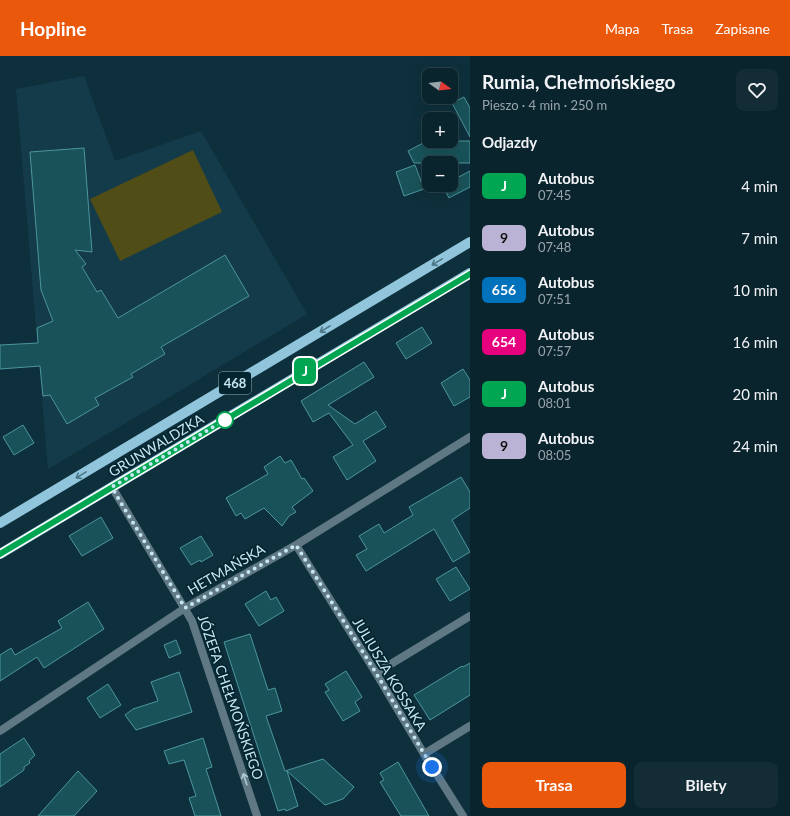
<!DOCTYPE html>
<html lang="pl">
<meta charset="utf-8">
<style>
body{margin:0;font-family:Lato,sans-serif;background:#132c35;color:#f1f3f6;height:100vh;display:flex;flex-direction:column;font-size:15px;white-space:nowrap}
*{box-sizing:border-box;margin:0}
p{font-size:13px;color:#99a4aa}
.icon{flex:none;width:22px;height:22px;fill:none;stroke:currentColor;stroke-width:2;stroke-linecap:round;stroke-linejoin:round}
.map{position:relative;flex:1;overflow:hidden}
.panel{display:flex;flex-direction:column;background:#0a242d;width:320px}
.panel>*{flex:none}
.badge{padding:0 8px;border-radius:6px;font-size:14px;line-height:26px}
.needle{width:26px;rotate:104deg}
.buttons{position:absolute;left:422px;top:12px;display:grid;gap:8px}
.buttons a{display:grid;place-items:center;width:36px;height:36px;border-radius:8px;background:#0a242d;box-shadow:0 4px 16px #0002,0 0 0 1px #2a4149;font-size:20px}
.you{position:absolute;width:20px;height:20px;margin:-10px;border:3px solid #fff;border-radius:50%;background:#1a73e8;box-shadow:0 0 0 6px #1a73e833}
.map>.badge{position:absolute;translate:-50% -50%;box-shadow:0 0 0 2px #fff}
h2{padding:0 12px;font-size:15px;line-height:36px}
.round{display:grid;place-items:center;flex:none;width:42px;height:42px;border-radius:8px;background:#132c35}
.head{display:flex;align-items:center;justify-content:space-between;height:68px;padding:0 12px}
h1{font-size:19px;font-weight:700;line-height:30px}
.action{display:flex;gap:8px;margin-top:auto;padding:8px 12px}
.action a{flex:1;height:46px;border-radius:8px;background:#ea580c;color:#fff;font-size:16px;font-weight:700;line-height:46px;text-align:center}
.action a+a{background:#132c35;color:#f1f3f6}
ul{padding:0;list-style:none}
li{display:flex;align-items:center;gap:12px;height:52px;padding:0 12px}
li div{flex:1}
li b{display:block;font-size:15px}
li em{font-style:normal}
li .badge{min-width:44px;font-weight:700;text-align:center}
header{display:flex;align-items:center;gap:24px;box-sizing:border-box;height:56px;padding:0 20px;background:#ea580c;color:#fff}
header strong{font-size:19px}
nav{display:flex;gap:22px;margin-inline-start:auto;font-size:14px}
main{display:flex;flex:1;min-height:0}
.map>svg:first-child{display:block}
.built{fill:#143b49}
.green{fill:#514d17}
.building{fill:#195359;stroke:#4d959e}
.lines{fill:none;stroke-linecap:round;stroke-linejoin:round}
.minor{stroke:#5f7883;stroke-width:8}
.primary{stroke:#91c5db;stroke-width:10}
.oneway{stroke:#4a7686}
.oneway2{stroke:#adcad7}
.line-casing{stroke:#fff;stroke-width:9}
.line{stroke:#00a651;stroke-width:6}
.walk{stroke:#c7e6f3;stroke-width:4;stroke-dasharray:0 7.2}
.stop-dot{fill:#fff;stroke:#00a651;stroke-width:2}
.labels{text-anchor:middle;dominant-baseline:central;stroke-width:3.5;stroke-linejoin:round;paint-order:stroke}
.shield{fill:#032631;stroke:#8cacb9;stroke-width:1}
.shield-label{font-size:13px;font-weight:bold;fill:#c7e6f3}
.street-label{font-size:14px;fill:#c7e6f3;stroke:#032631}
</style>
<header>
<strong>Hopline</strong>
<nav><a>Mapa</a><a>Trasa</a><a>Zapisane</a></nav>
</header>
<main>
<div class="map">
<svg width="470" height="760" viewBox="0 0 470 760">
<rect width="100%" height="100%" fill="#0e303c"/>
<path class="built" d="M84,20L115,105L201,75L307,258L163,345L48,413L16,33Z"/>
<path class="green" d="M193,94L222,156L120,205L90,143Z"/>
<path class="building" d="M464,41L470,52V81L452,47Z
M427,85H470V107H414L408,95Z
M84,92L92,196L75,194L86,208L82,211L97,236L101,234L118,262L225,199L249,240L161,291L165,298L131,318L133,321L95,342L99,349L67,368L50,339L43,340L40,310L0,313V289L38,287L37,272L53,265L41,234L30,96Z
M415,109L424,133L404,140L396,116Z
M470,115V131L449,142L443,130L451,129V125Z
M422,271L432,287L406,303L396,287Z
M364,306L374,321L328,349L355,368L376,355L386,371L363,385L376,405L347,424L333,401L353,389L329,357L313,366L301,345Z
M463,313L470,324V341L454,350L441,327Z
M23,369L34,387L14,399L3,381Z
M280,400L285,407L291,404L302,423L304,422L313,435L292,451L296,456L289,460L282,470L264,452L245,463L241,457L236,460L226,442L268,418L264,411Z
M461,421L470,436V452L452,464L470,496L453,506L434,473L366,515L356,499L367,493L359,480L379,468L384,477L413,459L409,451Z
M101,461L113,482L82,500L69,480Z
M201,480L213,499L201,506L200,504L191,509L180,492Z
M456,511L470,533L450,545L436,523Z
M266,535L271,544L276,541L284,555L259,570L245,548Z
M88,546L104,573L44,612L37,601L0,625V599L11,592L15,599L62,572L58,565Z
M250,578L268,634L275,632L282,655L266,660L285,715L323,703L354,731L343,743L325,749L287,715L298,750L286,755L285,753L278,755L224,586Z
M176,584L181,597L169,602L164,589Z
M470,607V639L430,664L414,639L462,610L463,611Z
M346,615L362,641L355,646L360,655L343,665L325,636L329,634L325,628Z
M179,616L192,656L136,674L125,659L133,653L158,645L151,626Z
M108,628L121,649L100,662L87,642Z
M24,682L35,699L29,705L30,707L24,711V714L0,731V698Z
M203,682L212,711L206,713L221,760H195L189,742L196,740L184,704L169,708L164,695Z
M398,706L429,760H401L380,726L384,724L380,717Z
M78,715L97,735L74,760H38Z"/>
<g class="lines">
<path class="minor" d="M112,431L192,565L257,760
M296,489L376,617L424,698L463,760
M376,617L470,560
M0,675L185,552L296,489L470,381
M424,698L470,670"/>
<path class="primary" d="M0,467L470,186
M0,498L470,217"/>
</g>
<defs><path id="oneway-shaft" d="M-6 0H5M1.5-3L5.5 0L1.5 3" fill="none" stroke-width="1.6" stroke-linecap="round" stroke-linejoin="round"/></defs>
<g class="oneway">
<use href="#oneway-shaft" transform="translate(437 206) rotate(149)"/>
<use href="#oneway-shaft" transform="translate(325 273) rotate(149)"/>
<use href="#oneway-shaft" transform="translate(81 419) rotate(149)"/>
</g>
<use class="oneway2" href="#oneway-shaft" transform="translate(245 723) rotate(-108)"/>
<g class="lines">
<defs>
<path id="line" d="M0,498L470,218"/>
</defs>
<use href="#line" class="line-casing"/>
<use href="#line" class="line"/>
<path class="walk" d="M225,364L112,431L118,442L185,552L296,489L376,617L432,711"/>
</g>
<circle class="stop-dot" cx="225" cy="364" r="8"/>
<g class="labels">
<rect class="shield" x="219" y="316" width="32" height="22" rx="3"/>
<g class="shield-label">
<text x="235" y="327">468</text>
</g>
<g class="street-label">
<text transform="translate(156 389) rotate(-31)">GRUNWALDZKA</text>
<text transform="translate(226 513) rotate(-30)">HETMAŃSKA</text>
<text transform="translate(390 618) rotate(59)">JULIUSZA KOSSAKA</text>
<text transform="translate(231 641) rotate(71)">JÓZEFA CHEŁMOŃSKIEGO</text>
</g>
</g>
</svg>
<div class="buttons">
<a><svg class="needle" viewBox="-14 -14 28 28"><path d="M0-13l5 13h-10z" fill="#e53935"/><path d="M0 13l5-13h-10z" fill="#99a4aa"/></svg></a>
<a>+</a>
<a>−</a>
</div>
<div class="you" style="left:432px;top:711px"></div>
<b class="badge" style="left:305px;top:315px;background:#00a651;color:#fff">J</b>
</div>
<section class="panel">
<div class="head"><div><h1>Rumia, Chełmońskiego</h1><p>Pieszo · 4 min · 250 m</p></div><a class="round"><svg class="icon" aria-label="heart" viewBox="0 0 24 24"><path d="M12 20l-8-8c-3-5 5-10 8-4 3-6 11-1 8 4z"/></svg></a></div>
<h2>Odjazdy</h2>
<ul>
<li><span class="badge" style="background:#00a651;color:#fff">J</span><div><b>Autobus</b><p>07:45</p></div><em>4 min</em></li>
<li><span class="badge" style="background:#bab3d6;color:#111">9</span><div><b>Autobus</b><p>07:48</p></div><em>7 min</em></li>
<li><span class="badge" style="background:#0072bc;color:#fff">656</span><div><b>Autobus</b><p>07:51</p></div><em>10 min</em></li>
<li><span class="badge" style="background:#e6007e;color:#fff">654</span><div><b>Autobus</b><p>07:57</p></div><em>16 min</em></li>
<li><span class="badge" style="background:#00a651;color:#fff">J</span><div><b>Autobus</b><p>08:01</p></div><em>20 min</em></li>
<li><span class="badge" style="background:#bab3d6;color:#111">9</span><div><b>Autobus</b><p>08:05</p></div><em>24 min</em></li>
</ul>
<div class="action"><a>Trasa</a><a>Bilety</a></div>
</section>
</main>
